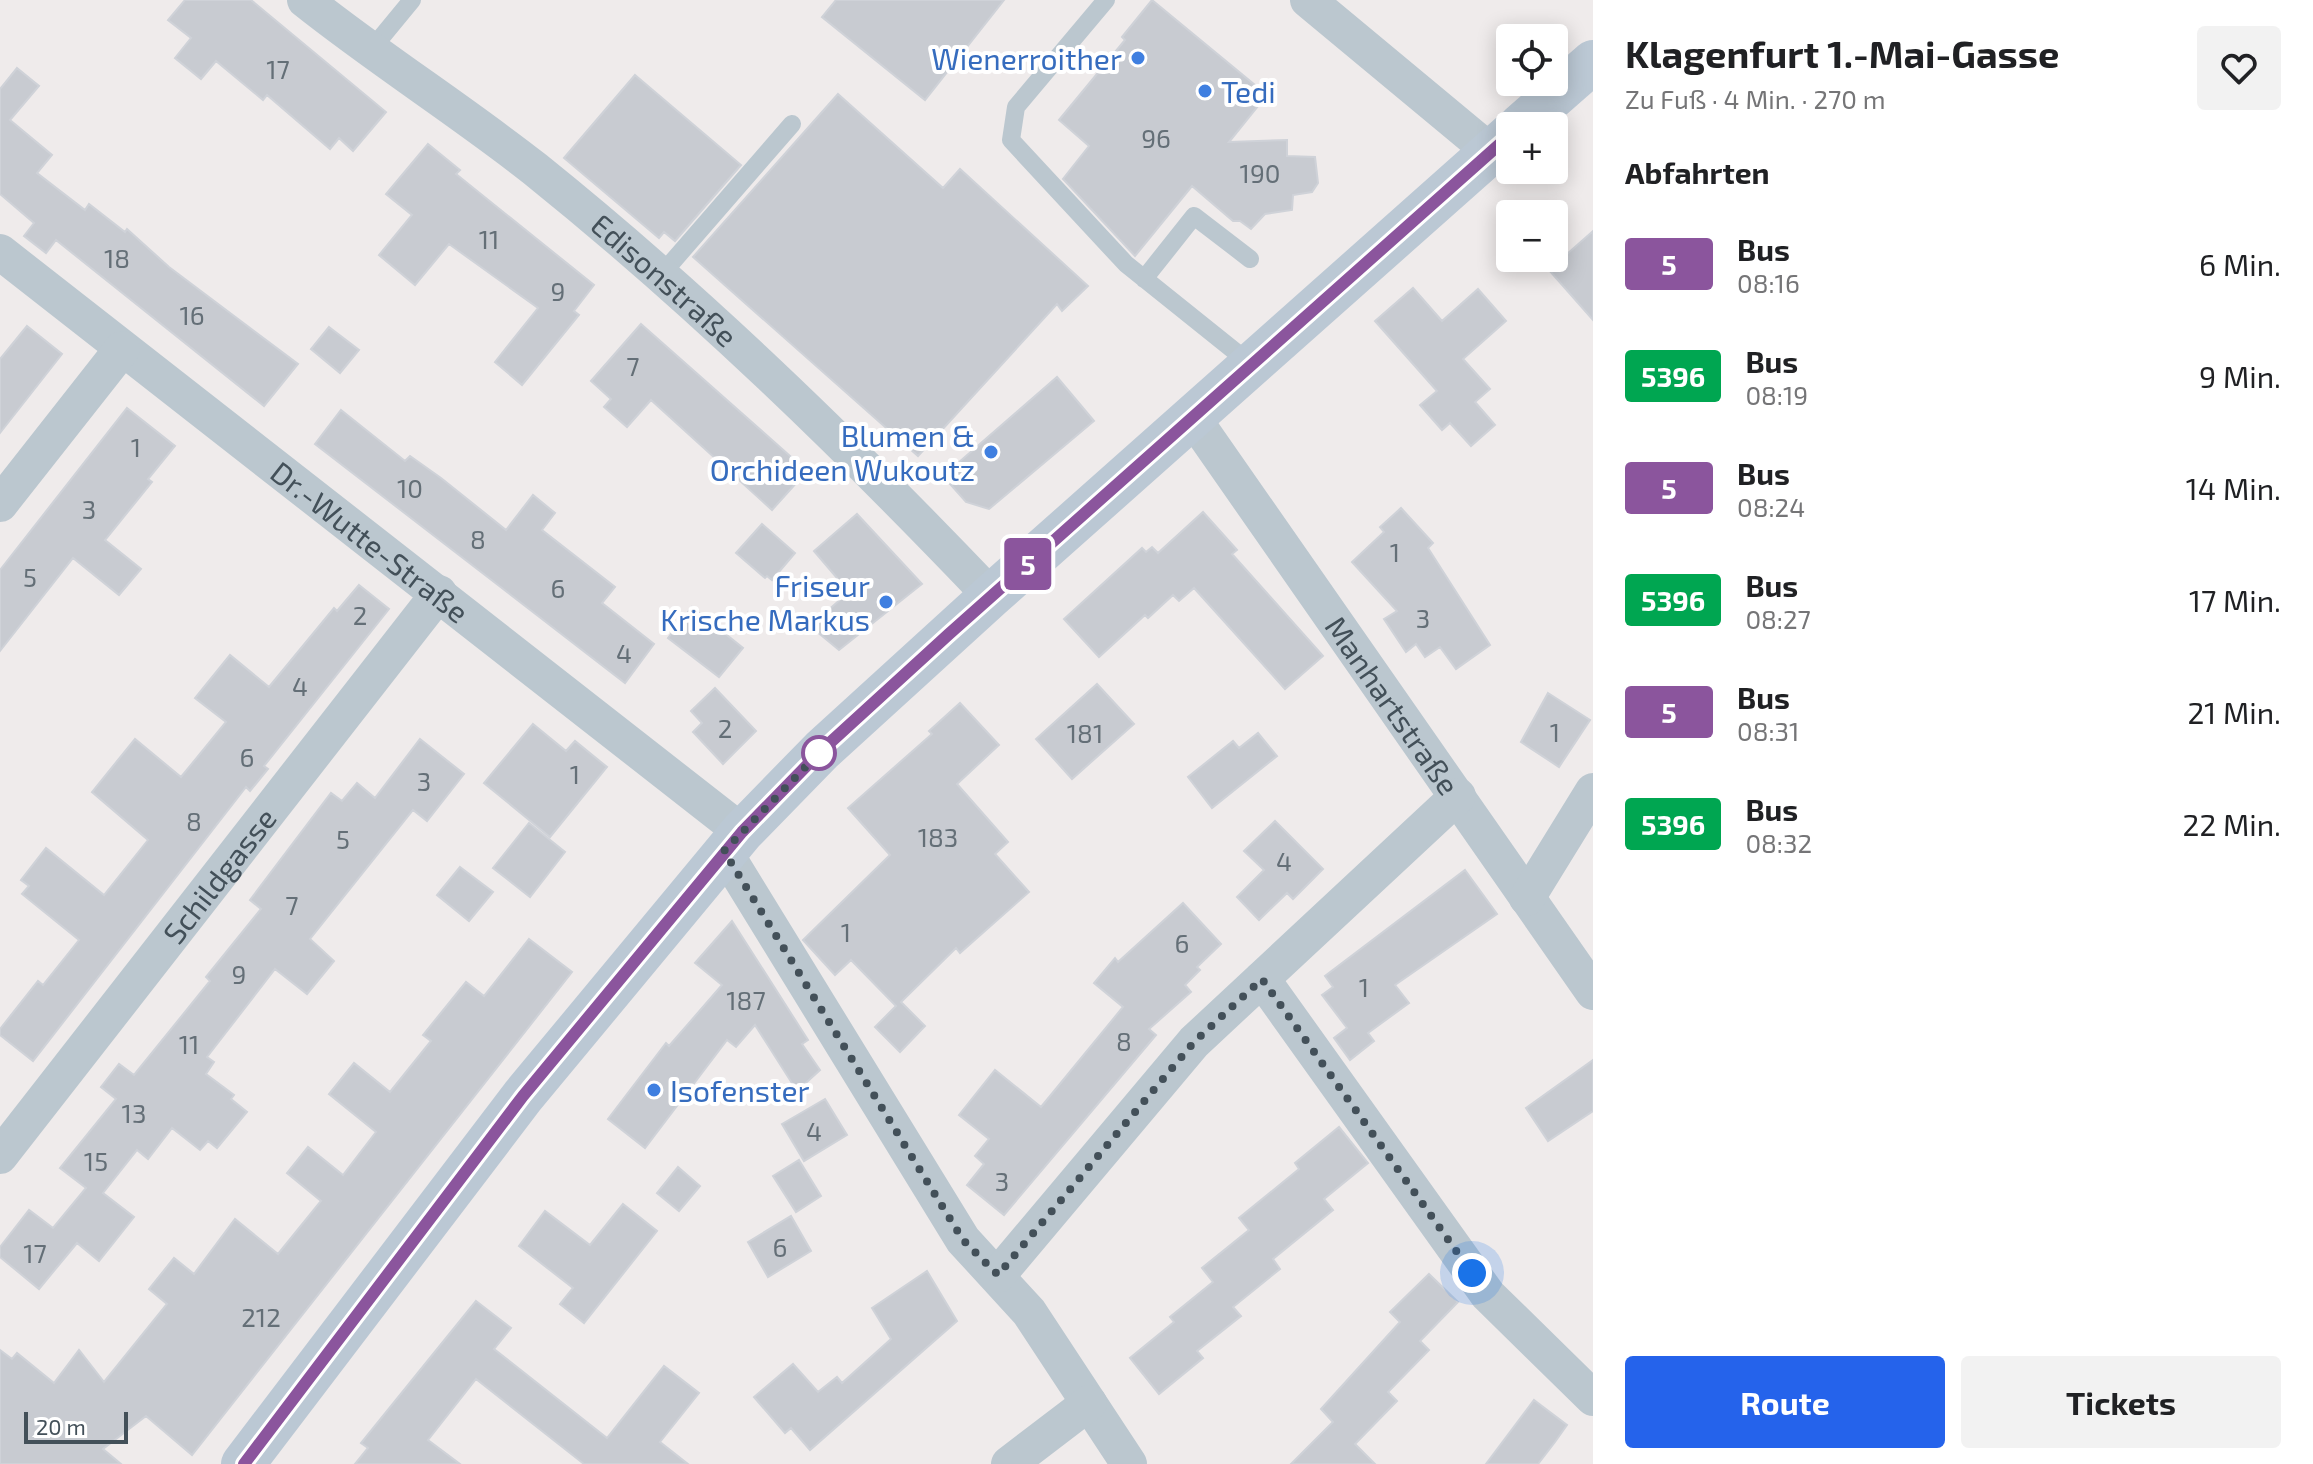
<!DOCTYPE html>
<html lang="de">
<meta charset="utf-8">
<style>
body{margin:0;font-family:"Exo 2",sans-serif;background:#f2f2f2;color:#202124;height:100vh;display:flex;flex-direction:column;font-size:30px;white-space:nowrap}
*{box-sizing:border-box;margin:0}
p{font-size:26px;color:#757577}
.icon{flex:none;width:44px;height:44px;fill:none;stroke:currentColor;stroke-width:2;stroke-linecap:round;stroke-linejoin:round}
.map{position:relative;flex:1;overflow:hidden}
.side{display:flex;flex-direction:column;background:#fff;width:720px}
.side>*{flex:none}
.badge{padding:0 16px;border-radius:6px;font-size:28px;line-height:52px}
.fabs{position:absolute;left:1496px;top:24px;display:grid;gap:16px}
.fabs a{display:grid;place-items:center;width:72px;height:72px;border-radius:8px;background:#fff;box-shadow:0 4px 20px #0003;font-size:40px}
.scale{position:absolute;left:24px;bottom:20px;width:104px;box-sizing:border-box;padding-left:8px;border:4px solid #435059;border-top:0;font-size:22px;line-height:28px;white-space:nowrap;color:#435059;-webkit-text-stroke:6px #fff;paint-order:stroke}
.you{position:absolute;width:40px;height:40px;margin:-20px;border:6px solid #fff;border-radius:50%;background:#1a73e8;box-shadow:0 0 0 12px #1a73e833}
.map>.badge{position:absolute;translate:-50% -50%;box-shadow:0 0 0 4px #fff}
h2{padding:0 32px;font-size:30px;line-height:72px}
.round{display:grid;place-items:center;flex:none;width:84px;height:84px;border-radius:8px;background:#f2f2f2}
.head{display:flex;align-items:center;justify-content:space-between;height:136px;padding:0 32px}
h1{font-size:38px;font-weight:700;line-height:60px}
.primary-button{display:flex;gap:16px;margin-top:auto;padding:16px 32px}
.primary-button a{flex:1;height:92px;border-radius:8px;background:#2563eb;color:#fff;font-size:32px;font-weight:700;line-height:92px;text-align:center}
.primary-button a+a{background:#f2f2f2;color:#202124}
ul{padding:0;list-style:none}
li{display:flex;align-items:center;gap:24px;height:112px;padding:0 32px}
li div{flex:1}
li b{display:block;font-size:30px}
li em{font-style:normal}
li .badge{min-width:88px;font-weight:700;text-align:center}
main{display:flex;flex:1;min-height:0}
.map>svg:first-child{display:block}
.building{fill:#c8cbd1;stroke:#cfd2d8;stroke-width:2}
.lines{fill:none;stroke-linecap:round;stroke-linejoin:round}
.lane{stroke:#bbc7cf;stroke-width:18}
.street{stroke:#bbc7cf;stroke-width:36}
.secondary{stroke:#bbc8d4;stroke-width:44}
.line-casing{stroke:#fff;stroke-width:18}
.line{stroke:#8b559d;stroke-width:12}
.walk{stroke:#435059;stroke-width:8;stroke-dasharray:0 14.4}
.shop-dot{fill:#3f7fe0;stroke:#fff;stroke-width:3}
.stop-dot{fill:#fff;stroke:#8b559d;stroke-width:4}
.labels{text-anchor:middle;dominant-baseline:central;stroke-width:8;stroke-linejoin:round;paint-order:stroke}
.number-label{font-size:26px;fill:#646f77}
.shop-label{font-size:30px;fill:#366cbe;stroke:#fff;text-anchor:end}
.street-label{font-size:30px;fill:#435059;stroke:#fff}
</style>
<main>
<div class="map">
<svg width="1593" height="1464" viewBox="0 0 1593 1464">
<rect width="100%" height="100%" fill="#efebeb"/>
<path class="building" d="M185,0H251L386,112L353,151L339,138L330,149L267,95L263,100L216,61L201,79L175,58L191,38L168,20Z
M836,0H1004L925,100L822,17Z
M1152,0L1267,95L1229,142L1287,140V156L1315,157L1318,183L1312,192L1293,195L1292,210L1265,214L1251,229L1240,221H1233L1192,186L1135,256L1063,179L1089,146L1059,120L1125,40L1122,37Z
M17,68L39,86L10,120L52,155L37,173L85,210L89,204L125,232L127,229L169,267L298,364L264,406L56,240L46,253L24,236L34,223L0,194V89Z
M635,75L741,165L675,241L664,232L659,238L564,158Z
M838,94L943,188L960,169L1088,286L1062,311L1057,304L918,456L693,257Z
M428,144L460,170L456,174L594,285L574,311L579,315L522,385L495,362L538,308L449,244L415,285L379,255L412,215L386,194Z
M1593,231V320L1549,270Z
M1413,288L1442,321L1478,289L1506,321L1463,359L1490,389L1475,402L1495,425L1471,446L1450,423L1442,430L1420,405L1437,391L1375,321Z
M641,324L807,471L772,510L651,400L627,427L604,407L611,399L591,381Z
M27,326L62,354L0,433V359Z
M329,327L359,350L340,373L311,349Z
M1057,377L1094,421L989,509L966,502L943,476Z
M127,408L175,446L148,479L152,482L105,540L141,569L119,595L73,558L0,651V570Z
M341,410L405,461L410,456L441,478L506,530L533,495L555,513L542,530L615,587L602,603L654,644L625,683L315,444Z
M1401,508L1433,543L1428,548L1490,645L1456,669L1440,647L1425,657L1416,644L1406,652L1384,619L1397,611L1352,562L1384,532L1380,527Z
M1203,512L1237,550L1232,554L1323,656L1285,689L1194,588L1179,601L1173,595L1148,618L1145,615L1099,657L1064,619L1142,548L1146,552L1152,547L1158,553Z
M857,514L922,584L839,650L810,626L849,592L814,551Z
M762,524L795,553L772,580L767,576L765,578L736,553Z
M359,585L389,609L264,766L268,769L250,791L246,787L33,1061L0,1035V1029L38,981L43,985L79,940L22,894L29,886L21,880L46,848L104,895L148,840L92,792L135,739L181,777L226,722L195,698L230,655L269,687L334,608L337,611Z
M692,607L743,648L719,677L668,638Z
M1097,684L1134,724L1072,779L1036,739Z
M715,688L756,731L723,764L693,732L702,723L691,711Z
M1548,693L1590,720L1559,767L1521,742Z
M960,703L999,745L957,784L1008,842L995,854L1029,892L960,953L956,948L901,1002L925,1026L900,1052L875,1027L896,1006L851,960L835,975L803,940L890,855L848,808L932,734L929,731Z
M533,724L566,751L575,741L607,767L550,837L484,783Z
M1258,733L1277,756L1212,808L1188,777L1233,741L1239,748Z
M420,739L464,774L427,821L413,810L310,939L334,961L307,994L275,969L207,1057L214,1062L206,1074L234,1095L231,1099L247,1112L217,1148L208,1141L200,1150L172,1128L148,1159L137,1150L103,1193L134,1217L99,1261L77,1243L39,1289L0,1257V1247L29,1210L53,1228L86,1188L60,1168L116,1099L101,1087L119,1064L134,1075L210,981L206,977L261,909L250,900L331,793L342,801L357,783L375,798Z
M1275,821L1323,869L1293,899L1287,893L1259,920L1237,897L1264,870L1244,851Z
M529,823L565,852L530,897L493,868Z
M460,867L493,892L469,921L437,895Z
M1465,870L1497,914L1395,985L1409,1003L1368,1033L1374,1041L1350,1060L1334,1038L1347,1028L1322,995L1333,987L1325,976Z
M1183,903L1221,944L1197,967L1200,970L1185,985L1191,992L1149,1029L1156,1035L1004,1215L967,1185L984,1164L975,1156L989,1139L959,1115L995,1070L1041,1107L1123,1007L1094,983L1115,958L1118,962Z
M732,921L808,1040L802,1044L820,1070L797,1091L755,1025L736,1047L727,1040L645,1148L608,1119L666,1043L669,1046L722,985L695,963Z
M529,939L572,972L192,1455L146,1416L103,1449L121,1464H0V1350L12,1359L17,1353L54,1383L79,1350L104,1382L167,1304L149,1289L174,1258L194,1274L235,1219L278,1254L321,1201L287,1173L308,1147L343,1175L376,1132L329,1094L354,1063L390,1092L431,1041L423,1035L466,982L484,996Z
M1593,1060V1111L1548,1141L1526,1108Z
M825,1099L847,1135L804,1161L782,1124Z
M1339,1127L1368,1163L1324,1199L1333,1210L1273,1259L1280,1269L1233,1307L1241,1316L1197,1351L1203,1358L1159,1394L1130,1358L1174,1322L1170,1317L1213,1282L1202,1268L1249,1230L1239,1218L1299,1169L1295,1163Z
M799,1160L821,1196L796,1212L773,1176Z
M678,1167L700,1186L679,1211L657,1193Z
M623,1204L657,1231L584,1323L560,1304L573,1288L519,1246L545,1211L590,1245Z
M791,1216L811,1251L768,1277L748,1242Z
M927,1271L957,1321L810,1450L791,1428L785,1433L754,1397L793,1364L818,1392L837,1377L842,1383L891,1339L872,1308Z
M1429,1274L1458,1302L1420,1341L1429,1350L1388,1392L1397,1401L1355,1444L1375,1464H1291L1333,1422L1321,1409L1400,1322L1390,1312Z
M476,1301L511,1328L494,1349L607,1438L664,1366L699,1393L660,1442L688,1464H584L476,1379L428,1440L460,1464H355L368,1448L361,1443Z
M1534,1400L1567,1425L1555,1442L1538,1464H1486Z"/>
<g class="lines">
<path class="lane" d="M1106,0L1016,107L1011,140L1126,264L1252,365
M370,51L412,0
M660,276L792,124
M1144,279L1194,216L1250,259"/>
<g class="street">
<path id="s1" d="M305,0C379,59 460,110 535,169C698,300 847,445 991,596"/>
<path d="M1308,0L1491,152"/>
<path id="s2" d="M0,252L742,832"/>
<path id="s3" d="M1193,418L1593,992"/>
<path d="M0,504L122,349"/>
<path d="M724,851L963,1240L1029,1312L1129,1464"/>
<path d="M1527,898L1593,791"/>
<path d="M1262,979L1488,1295L1593,1398"/>
<path id="s4" d="M0,1156L439,593"/>
<path d="M998,1275L1194,1042L1458,796"/>
<path d="M1009,1464L1089,1403"/>
</g>
<path class="secondary" d="M1520,126L1593,62
M243,1464L523,1096L742,832L822,750L991,596L1510,135"/>
</g>
<g class="lines">
<defs>
<path id="line" d="M244,1464L523,1096L742,832L822,750L949,634L1510,135"/>
</defs>
<use href="#line" class="line-casing"/>
<use href="#line" class="line"/>
<path class="walk" d="M819,753L822,750L724,851L963,1240L998,1275L1194,1042L1262,979L1472,1273"/>
</g>
<g class="shop-dot">
<circle cx="1138" cy="58" r="8"/>
<circle cx="1205" cy="91" r="8"/>
<circle cx="991" cy="452" r="8"/>
<circle cx="886" cy="602" r="8"/>
<circle cx="654" cy="1090" r="8"/>
</g>
<circle class="stop-dot" cx="819" cy="753" r="16"/>
<g class="labels">
<g class="number-label">
<text x="278" y="68">17</text>
<text x="1156" y="137">96</text>
<text x="1260" y="172">190</text>
<text x="489" y="238">11</text>
<text x="117" y="257">18</text>
<text x="558" y="290">9</text>
<text x="192" y="314">16</text>
<text x="633" y="365">7</text>
<text x="136" y="446">1</text>
<text x="410" y="487">10</text>
<text x="89" y="508">3</text>
<text x="478" y="538">8</text>
<text x="1395" y="551">1</text>
<text x="30" y="576">5</text>
<text x="558" y="587">6</text>
<text x="360" y="614">2</text>
<text x="1423" y="617">3</text>
<text x="624" y="652">4</text>
<text x="300" y="685">4</text>
<text x="725" y="727">2</text>
<text x="1555" y="731">1</text>
<text x="1085" y="732">181</text>
<text x="247" y="756">6</text>
<text x="575" y="773">1</text>
<text x="424" y="780">3</text>
<text x="194" y="820">8</text>
<text x="938" y="836">183</text>
<text x="343" y="838">5</text>
<text x="1284" y="860">4</text>
<text x="292" y="904">7</text>
<text x="846" y="931">1</text>
<text x="1182" y="942">6</text>
<text x="239" y="973">9</text>
<text x="1364" y="986">1</text>
<text x="746" y="999">187</text>
<text x="1124" y="1040">8</text>
<text x="189" y="1043">11</text>
<text x="134" y="1112">13</text>
<text x="814" y="1130">4</text>
<text x="96" y="1160">15</text>
<text x="1002" y="1180">3</text>
<text x="780" y="1246">6</text>
<text x="35" y="1252">17</text>
<text x="261" y="1316">212</text>
</g>
<g class="shop-label">
<text x="1122" y="58">Wienerroither</text>
<text x="1221" y="91" text-anchor="start">Tedi</text>
<text x="975" y="435">Blumen &amp;<tspan x="975" dy="34">Orchideen Wukoutz</tspan></text>
<text x="870" y="585">Friseur<tspan x="870" dy="34">Krische Markus</tspan></text>
<text x="670" y="1090" text-anchor="start">Isofenster</text>
</g>
<g class="street-label">
<text stroke="none"><textPath href="#s1" startOffset="456">Edisonstraße</textPath></text>
<text stroke="none"><textPath href="#s2" startOffset="470">Dr.-Wutte-Straße</textPath></text>
<text stroke="none"><textPath href="#s3" startOffset="350">Manhartstraße</textPath></text>
<text stroke="none"><textPath href="#s4" startOffset="356">Schildgasse</textPath></text>
</g>
</g>
</svg>
<div class="fabs">
<a><svg class="icon" aria-label="locate" viewBox="0 0 24 24"><circle cx="12" cy="12" r="6"/><path d="M12 2v4M12 18v4M2 12h4M18 12h4"/></svg></a>
<a>+</a>
<a>−</a>
</div>
<div class="scale">20 m</div>
<div class="you" style="left:1472px;top:1273px"></div>
<b class="badge" style="left:1028px;top:564px;background:#8b559d;color:#fff">5</b>
</div>
<section class="side">
<div class="head"><div><h1>Klagenfurt 1.-Mai-Gasse</h1><p>Zu Fuß · 4 Min. · 270 m</p></div><a class="round"><svg class="icon" aria-label="heart" viewBox="0 0 24 24"><path d="M12 20l-8-8c-3-5 5-10 8-4 3-6 11-1 8 4z"/></svg></a></div>
<h2>Abfahrten</h2>
<ul>
<li><span class="badge" style="background:#8b559d;color:#fff">5</span><div><b>Bus</b><p>08:16</p></div><em>6 Min.</em></li>
<li><span class="badge" style="background:#00a651;color:#fff">5396</span><div><b>Bus</b><p>08:19</p></div><em>9 Min.</em></li>
<li><span class="badge" style="background:#8b559d;color:#fff">5</span><div><b>Bus</b><p>08:24</p></div><em>14 Min.</em></li>
<li><span class="badge" style="background:#00a651;color:#fff">5396</span><div><b>Bus</b><p>08:27</p></div><em>17 Min.</em></li>
<li><span class="badge" style="background:#8b559d;color:#fff">5</span><div><b>Bus</b><p>08:31</p></div><em>21 Min.</em></li>
<li><span class="badge" style="background:#00a651;color:#fff">5396</span><div><b>Bus</b><p>08:32</p></div><em>22 Min.</em></li>
</ul>
<div class="primary-button"><a>Route</a><a>Tickets</a></div>
</section>
</main>
